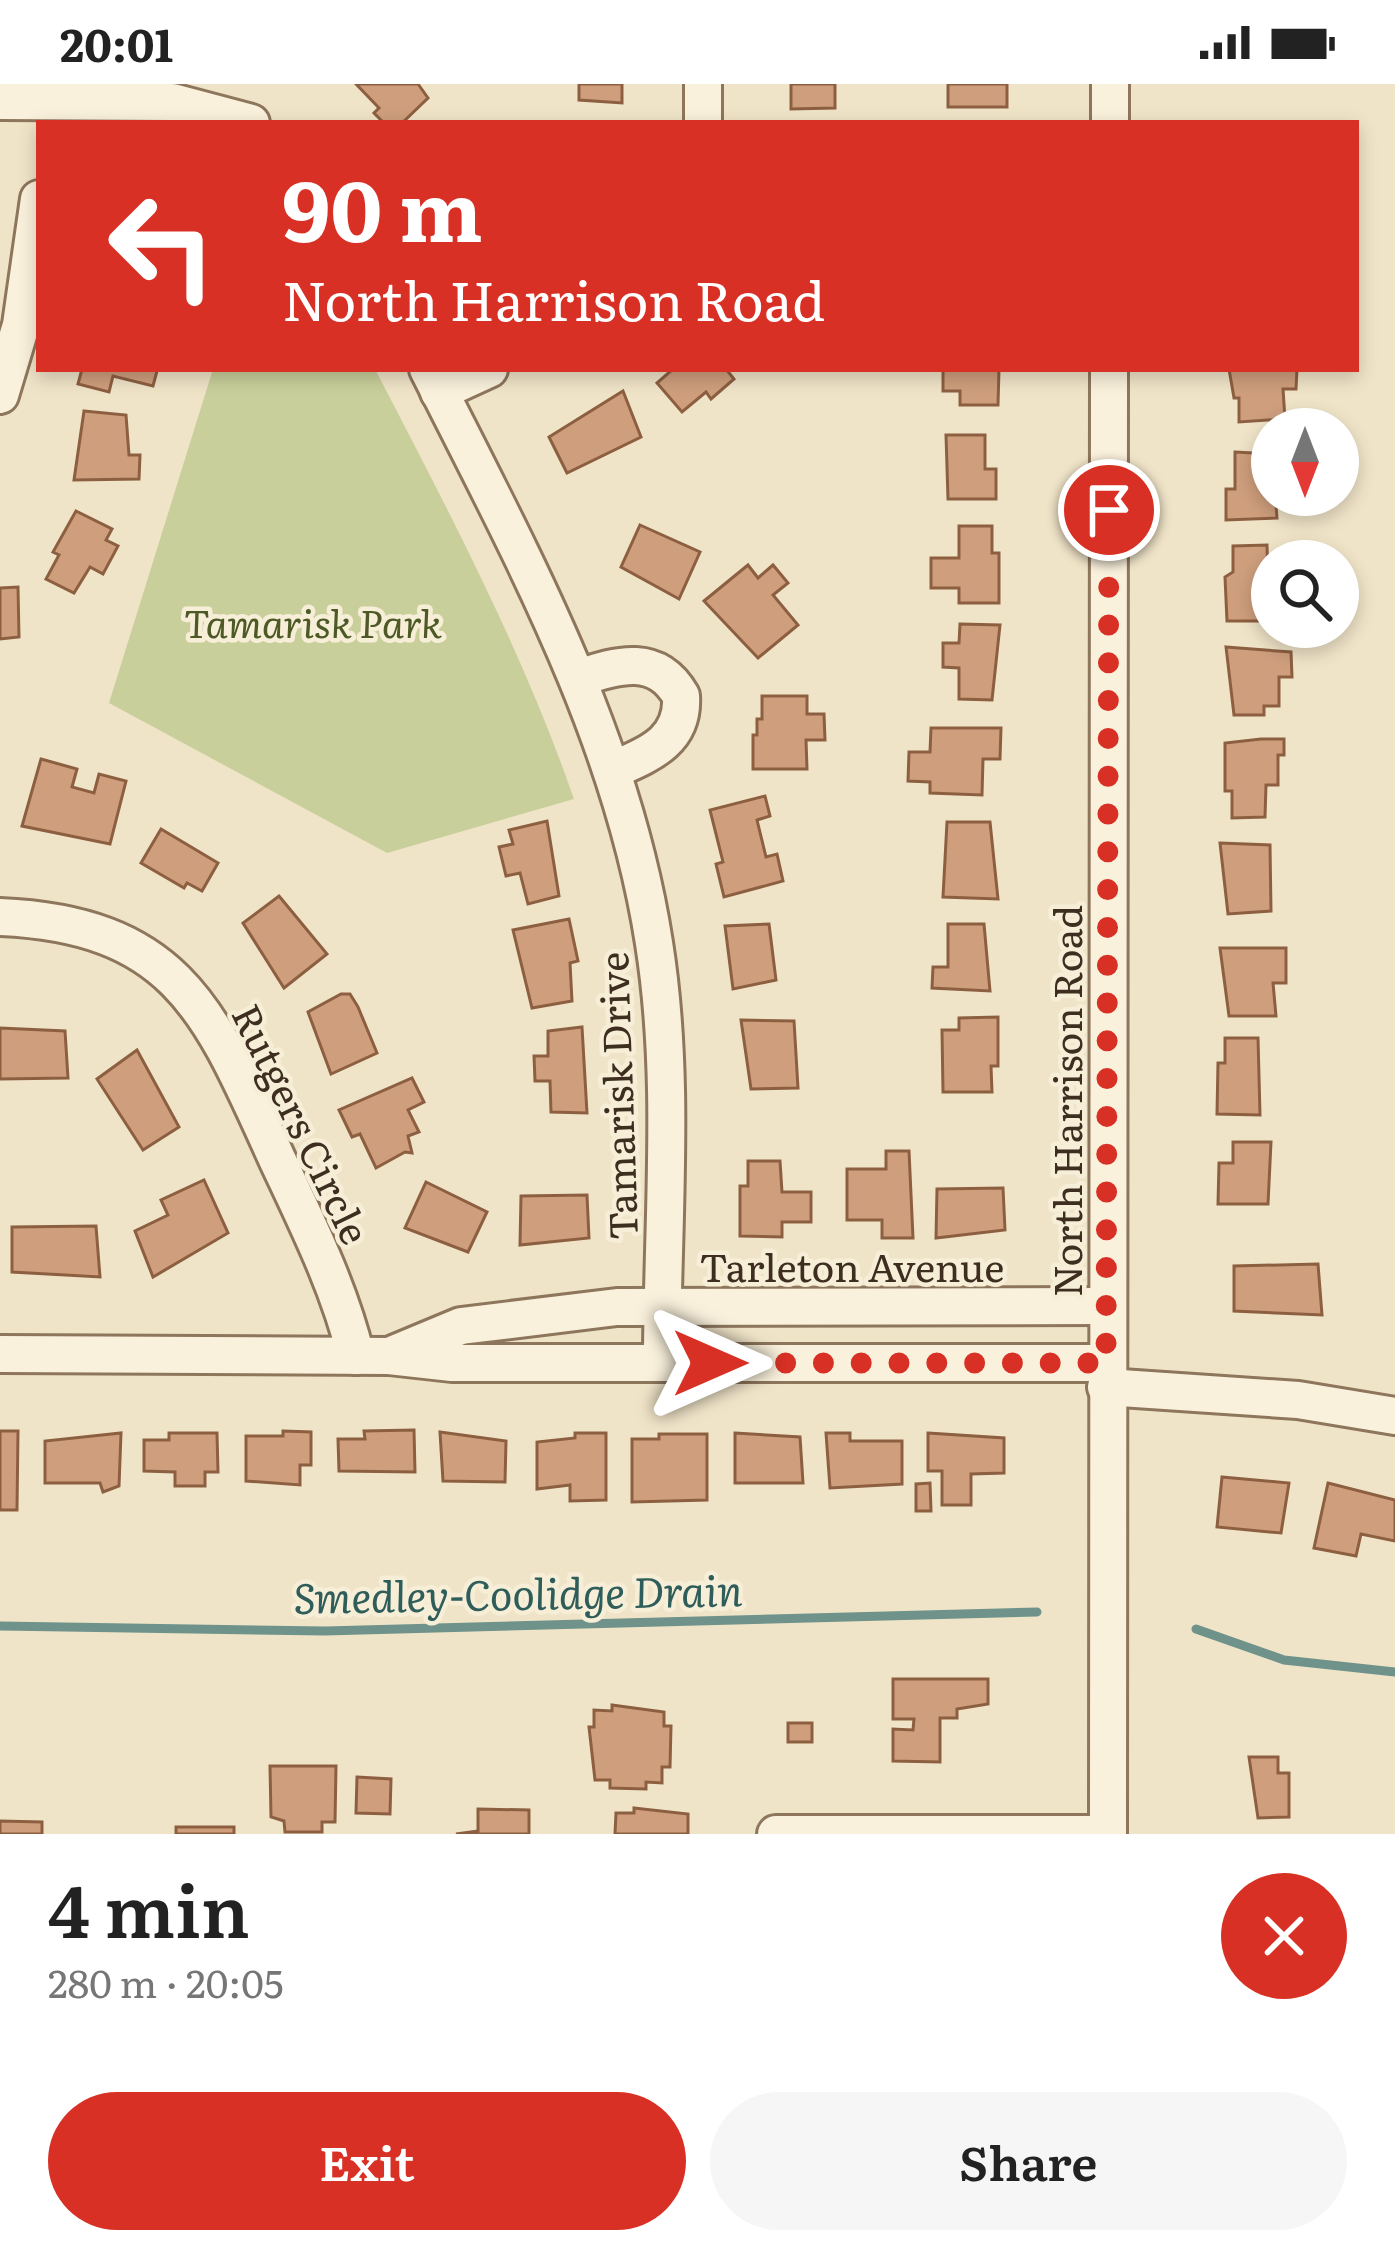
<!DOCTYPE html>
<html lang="en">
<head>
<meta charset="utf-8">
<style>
  :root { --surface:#fff; --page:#f6f6f6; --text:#222; --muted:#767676; --accent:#d93025 }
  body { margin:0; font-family:Literata,serif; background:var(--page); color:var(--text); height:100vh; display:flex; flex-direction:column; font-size:45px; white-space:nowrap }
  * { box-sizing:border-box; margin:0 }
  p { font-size:39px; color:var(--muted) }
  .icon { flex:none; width:66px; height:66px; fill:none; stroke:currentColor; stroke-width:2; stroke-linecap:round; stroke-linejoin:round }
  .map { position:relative; height:1750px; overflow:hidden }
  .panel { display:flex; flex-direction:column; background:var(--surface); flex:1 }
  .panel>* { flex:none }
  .top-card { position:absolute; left:36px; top:36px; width:1323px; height:252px; border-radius:0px; box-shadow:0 6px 18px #0003; background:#d93025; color:#fff; overflow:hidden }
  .needle { width:78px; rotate:180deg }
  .controls { position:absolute; left:1251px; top:324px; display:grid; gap:24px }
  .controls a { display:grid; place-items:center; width:108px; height:108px; border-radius:50%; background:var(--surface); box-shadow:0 6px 18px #0003; font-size:60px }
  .pin { position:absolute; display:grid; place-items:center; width:102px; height:102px; color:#fff; margin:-51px; border:6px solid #fff; border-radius:50%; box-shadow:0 3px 12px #0007 }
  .me { position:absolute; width:132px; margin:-66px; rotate:90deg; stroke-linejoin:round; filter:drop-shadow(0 0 9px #0008) }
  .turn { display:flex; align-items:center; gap:42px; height:252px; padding:0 48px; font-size:54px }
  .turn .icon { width:156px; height:156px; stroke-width:2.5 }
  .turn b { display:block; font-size:84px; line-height:102px }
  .round { display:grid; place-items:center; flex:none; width:126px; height:126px; border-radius:63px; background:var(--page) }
  .headline { display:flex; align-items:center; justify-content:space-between; height:204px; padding:0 48px }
  h1 { font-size:72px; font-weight:600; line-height:90px }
  .primary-button { display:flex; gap:24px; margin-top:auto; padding:24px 48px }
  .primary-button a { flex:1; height:138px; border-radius:72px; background:var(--accent); color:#fff; font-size:48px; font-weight:600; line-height:138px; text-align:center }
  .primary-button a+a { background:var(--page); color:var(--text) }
  .status { display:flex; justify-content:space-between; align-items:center; height:84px; padding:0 60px; background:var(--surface); direction:ltr }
  .status svg { height:33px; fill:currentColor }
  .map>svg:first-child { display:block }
  .green { fill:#c9cf9b }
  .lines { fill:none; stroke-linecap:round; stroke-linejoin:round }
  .stream { stroke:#6f938a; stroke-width:9 }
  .building { fill:#cf9f7d; stroke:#8d5f41; stroke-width:3 }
  .minor-casing { stroke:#8d765c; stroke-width:42 }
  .minor { stroke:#faf1dc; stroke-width:36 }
  .route { stroke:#d93025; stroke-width:21; stroke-dasharray:0 37.8 }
  .labels { text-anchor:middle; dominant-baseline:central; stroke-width:9; stroke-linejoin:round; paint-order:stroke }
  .park-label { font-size:39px; font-style:italic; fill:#4d5a26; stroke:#f7eed8 }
  .street-label { font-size:39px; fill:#3d2e20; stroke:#f7eed8 }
  .water-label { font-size:42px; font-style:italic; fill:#2f5d5a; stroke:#f7eed8 }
</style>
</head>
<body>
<div class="status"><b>20:01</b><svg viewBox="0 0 49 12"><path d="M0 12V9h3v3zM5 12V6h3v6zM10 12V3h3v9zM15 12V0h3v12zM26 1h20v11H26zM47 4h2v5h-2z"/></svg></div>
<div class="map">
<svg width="1395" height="1750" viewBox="0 0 1395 1750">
  <rect width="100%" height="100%" fill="#f0e4c8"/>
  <path class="green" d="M213,285h162c73,141 147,280 199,430l-187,54 -278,-150z"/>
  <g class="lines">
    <g class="stream">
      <polyline points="0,1542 325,1547 1037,1528"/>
      <polyline points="1196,1545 1284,1576 1395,1588"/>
    </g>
  </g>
  <g class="building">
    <polygon points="356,0 418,0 428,14 402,39 384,39 374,29 379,24"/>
    <polygon points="579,0 622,0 622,19 579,16"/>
    <polygon points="791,0 835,0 835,24 791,25"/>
    <rect x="948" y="0" width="59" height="23"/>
    <polygon points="82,285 149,285 157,287 153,302 113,292 109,308 78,300"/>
    <polygon points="673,285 726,285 734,295 711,315 706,308 682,328 657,299"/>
    <polygon points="943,285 999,285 998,321 960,321 960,307 943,307"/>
    <polygon points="1229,285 1297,285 1296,305 1283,305 1285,335 1239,338 1239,314 1234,314"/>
    <polygon points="623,307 641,353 567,389 549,353"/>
    <polygon points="84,327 126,331 129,371 140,371 139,395 74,396"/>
    <polygon points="946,351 985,351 985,385 996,385 996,415 948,415"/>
    <polygon points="1235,368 1272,370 1277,434 1226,436 1226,405 1235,405"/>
    <polygon points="76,427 112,445 106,456 118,462 103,490 90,483 74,509 46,495 59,471 53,468"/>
    <polygon points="640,441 700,468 679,515 621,483"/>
    <polygon points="959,442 992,442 992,469 999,469 999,519 959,519 959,504 931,504 931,474 959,474"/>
    <polygon points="1267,461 1269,537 1227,537 1225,493 1233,488 1233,462"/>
    <polygon points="748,481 758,494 773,481 788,499 773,511 798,541 758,574 704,517"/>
    <polygon points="18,503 19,553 0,555 0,504"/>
    <polygon points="960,540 1000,541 992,616 959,615 959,584 943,583 943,559 959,559"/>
    <polygon points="1226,563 1291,568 1292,593 1279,593 1279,622 1264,622 1264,631 1234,631"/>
    <polygon points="762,612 807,612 807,630 824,630 825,656 806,656 807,685 753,685 753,651 757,651 757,635 762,635"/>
    <polygon points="931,644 1001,644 1000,675 983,675 982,711 930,709 930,698 908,697 909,668 930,668"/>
    <polygon points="1261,655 1284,655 1284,671 1278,671 1278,701 1266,701 1265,733 1232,734 1232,707 1225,707 1225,659"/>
    <polygon points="41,675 77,685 72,703 94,709 99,690 126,697 110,760 22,742"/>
    <polygon points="765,712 770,732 757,736 766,773 777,770 783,797 724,813 716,780 723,778 710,726"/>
    <polygon points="547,737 559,812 528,820 520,789 506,792 499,763 513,760 509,746"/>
    <polygon points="947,738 990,738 998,815 943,813"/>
    <polygon points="161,745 218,779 202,807 187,799 184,804 141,779"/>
    <polygon points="1220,759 1270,761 1271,827 1228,830"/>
    <polygon points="279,812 327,870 284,904 243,839"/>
    <polygon points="569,835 578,877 570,879 572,917 532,924 513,846"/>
    <polygon points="769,840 776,896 733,905 725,842"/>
    <polygon points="948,840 984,840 990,907 932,904 933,883 948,883"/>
    <polygon points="1220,864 1286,864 1286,899 1273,899 1276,932 1229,932"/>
    <polygon points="341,910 350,910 358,923 377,969 331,990 308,928"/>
    <polygon points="998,933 998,982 991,982 992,1008 943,1008 942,946 959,946 959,934"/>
    <polygon points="741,936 794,937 798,1004 751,1005"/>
    <polygon points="582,943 587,1029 551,1028 550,997 535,997 534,972 548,972 548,947"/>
    <polygon points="0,944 65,947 68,994 0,995"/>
    <polygon points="1225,954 1258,954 1260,1031 1217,1030 1218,979 1225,979"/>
    <polygon points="137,966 179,1043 143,1066 97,995"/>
    <polygon points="412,994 424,1018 408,1026 419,1048 408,1052 412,1069 405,1068 376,1084 360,1050 352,1053 339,1026"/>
    <polygon points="1233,1058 1271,1058 1268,1120 1218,1120 1219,1079 1233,1079"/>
    <polygon points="886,1067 909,1067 913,1154 882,1154 882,1136 847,1136 847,1085 886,1085"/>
    <polygon points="748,1077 780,1077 782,1108 811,1108 811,1138 782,1138 782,1153 740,1152 740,1102 748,1102"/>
    <polygon points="204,1096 228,1149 153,1193 135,1147 168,1131 161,1116"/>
    <polygon points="426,1098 487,1128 468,1168 405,1144"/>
    <polygon points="1003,1104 1005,1146 936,1154 937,1105"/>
    <polygon points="587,1111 589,1154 520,1161 521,1112"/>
    <polygon points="96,1142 100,1193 12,1188 12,1143"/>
    <polygon points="1318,1180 1322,1231 1234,1227 1234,1182"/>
    <polygon points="414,1346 415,1388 339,1387 338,1355 365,1355 364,1347"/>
    <polygon points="0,1347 18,1347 17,1426 0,1426"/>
    <polygon points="283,1347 311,1348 311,1381 300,1381 300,1401 246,1397 246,1352 283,1352"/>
    <polygon points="440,1348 506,1357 505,1398 443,1397"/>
    <polygon points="121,1349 119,1402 103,1408 100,1399 45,1399 45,1357"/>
    <polygon points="169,1349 217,1349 218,1388 205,1388 205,1402 175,1402 175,1388 144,1387 144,1356 169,1356"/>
    <polygon points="575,1349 606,1349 606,1416 570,1417 570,1401 537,1405 537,1358 575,1354"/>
    <polygon points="735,1349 800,1353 803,1399 735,1399"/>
    <polygon points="826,1349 850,1349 850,1357 902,1357 902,1400 830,1404"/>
    <polygon points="928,1349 1004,1354 1004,1389 971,1390 971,1421 942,1421 942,1387 928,1387"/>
    <polygon points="659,1350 707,1350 707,1416 632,1418 632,1355 659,1355"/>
    <polygon points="1222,1393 1289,1399 1281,1449 1217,1443"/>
    <polygon points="930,1399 931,1427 916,1427 916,1400"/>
    <polygon points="1328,1399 1395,1416 1395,1457 1361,1450 1356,1472 1314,1464"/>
    <polygon points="893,1595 988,1595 988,1620 957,1625 957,1634 940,1634 940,1678 893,1677 893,1645 913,1646 914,1635 893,1635"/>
    <polygon points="612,1621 664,1628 664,1642 671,1642 670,1683 662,1683 662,1699 646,1698 646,1705 610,1704 610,1696 595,1696 589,1643 594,1643 594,1626 612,1627"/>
    <rect x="788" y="1639" width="24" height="19"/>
    <polygon points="1249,1673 1278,1673 1278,1689 1289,1689 1289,1733 1258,1734"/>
    <polygon points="270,1682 336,1682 335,1738 322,1738 322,1748 285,1748 284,1737 271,1733"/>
    <polygon points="357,1693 391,1695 390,1730 356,1729"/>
    <polygon points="634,1724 688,1730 688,1750 615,1750 616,1729 634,1729"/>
    <polygon points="478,1725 529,1726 529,1750 456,1750 478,1747"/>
    <polygon points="0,1737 42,1738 42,1750 0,1750"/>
    <rect x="176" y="1743" width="58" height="7"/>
  </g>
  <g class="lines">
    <defs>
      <g id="minor">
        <polyline points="0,17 172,18 251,39"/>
        <polyline points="703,39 703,0"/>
        <polyline points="1110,39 1110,0"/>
        <path d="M428,285c93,185 194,367 226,574 22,138 8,281 8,420"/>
        <polyline points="439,308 489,285"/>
        <polyline points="0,311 21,241 39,115"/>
        <path d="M579,594c40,-14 78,-24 102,18 3,45 -32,58 -68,74"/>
        <path d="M0,833c180,8 211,97 278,244 30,64 61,126 78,195"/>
        <polyline points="0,1270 389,1272 452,1279 1106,1279"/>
        <polyline points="389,1272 461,1242 617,1223 1107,1222"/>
        <polyline points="1106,1303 1298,1316 1395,1332"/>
        <polyline points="776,1750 1096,1750"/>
        <polyline points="1108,1750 1109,285"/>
      </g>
    </defs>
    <use href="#minor" class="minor-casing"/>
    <use href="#minor" class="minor"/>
  </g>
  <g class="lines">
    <polyline class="route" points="710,1279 1106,1279 1109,426"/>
  </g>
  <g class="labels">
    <g class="park-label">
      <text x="313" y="537">Tamarisk Park</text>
    </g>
    <g class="street-label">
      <text transform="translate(616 1012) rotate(-92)">Tamarisk Drive</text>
      <text transform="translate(1065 1017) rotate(-90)">North Harrison Road</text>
      <text transform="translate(303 1039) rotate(64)">Rutgers Circle</text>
      <text x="852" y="1181">Tarleton Avenue</text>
    </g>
    <g class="water-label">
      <text transform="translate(518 1508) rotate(-1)">Smedley-Coolidge Drain</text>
    </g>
  </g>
</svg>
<div class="controls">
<a><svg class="needle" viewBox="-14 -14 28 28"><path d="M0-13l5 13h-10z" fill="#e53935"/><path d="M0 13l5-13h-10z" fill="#767676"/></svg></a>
<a><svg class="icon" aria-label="search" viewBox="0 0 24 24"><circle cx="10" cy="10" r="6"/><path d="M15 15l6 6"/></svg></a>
</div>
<div class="pin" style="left:1109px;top:426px;background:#d93025"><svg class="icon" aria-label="arrive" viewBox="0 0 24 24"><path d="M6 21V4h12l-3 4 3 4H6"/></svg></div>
<svg class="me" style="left:710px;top:1279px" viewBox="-20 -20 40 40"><path d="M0-17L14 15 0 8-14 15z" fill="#d93025" stroke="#fff" stroke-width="4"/></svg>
<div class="top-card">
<div class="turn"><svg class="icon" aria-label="left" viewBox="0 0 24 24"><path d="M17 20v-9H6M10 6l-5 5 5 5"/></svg><div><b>90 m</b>North Harrison Road</div></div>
</div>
</div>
<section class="panel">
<div class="headline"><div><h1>4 min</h1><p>280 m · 20:05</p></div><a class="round" style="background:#d93025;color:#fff"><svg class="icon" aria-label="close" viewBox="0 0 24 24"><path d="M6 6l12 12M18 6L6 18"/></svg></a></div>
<div class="primary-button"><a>Exit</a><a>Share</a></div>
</section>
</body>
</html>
